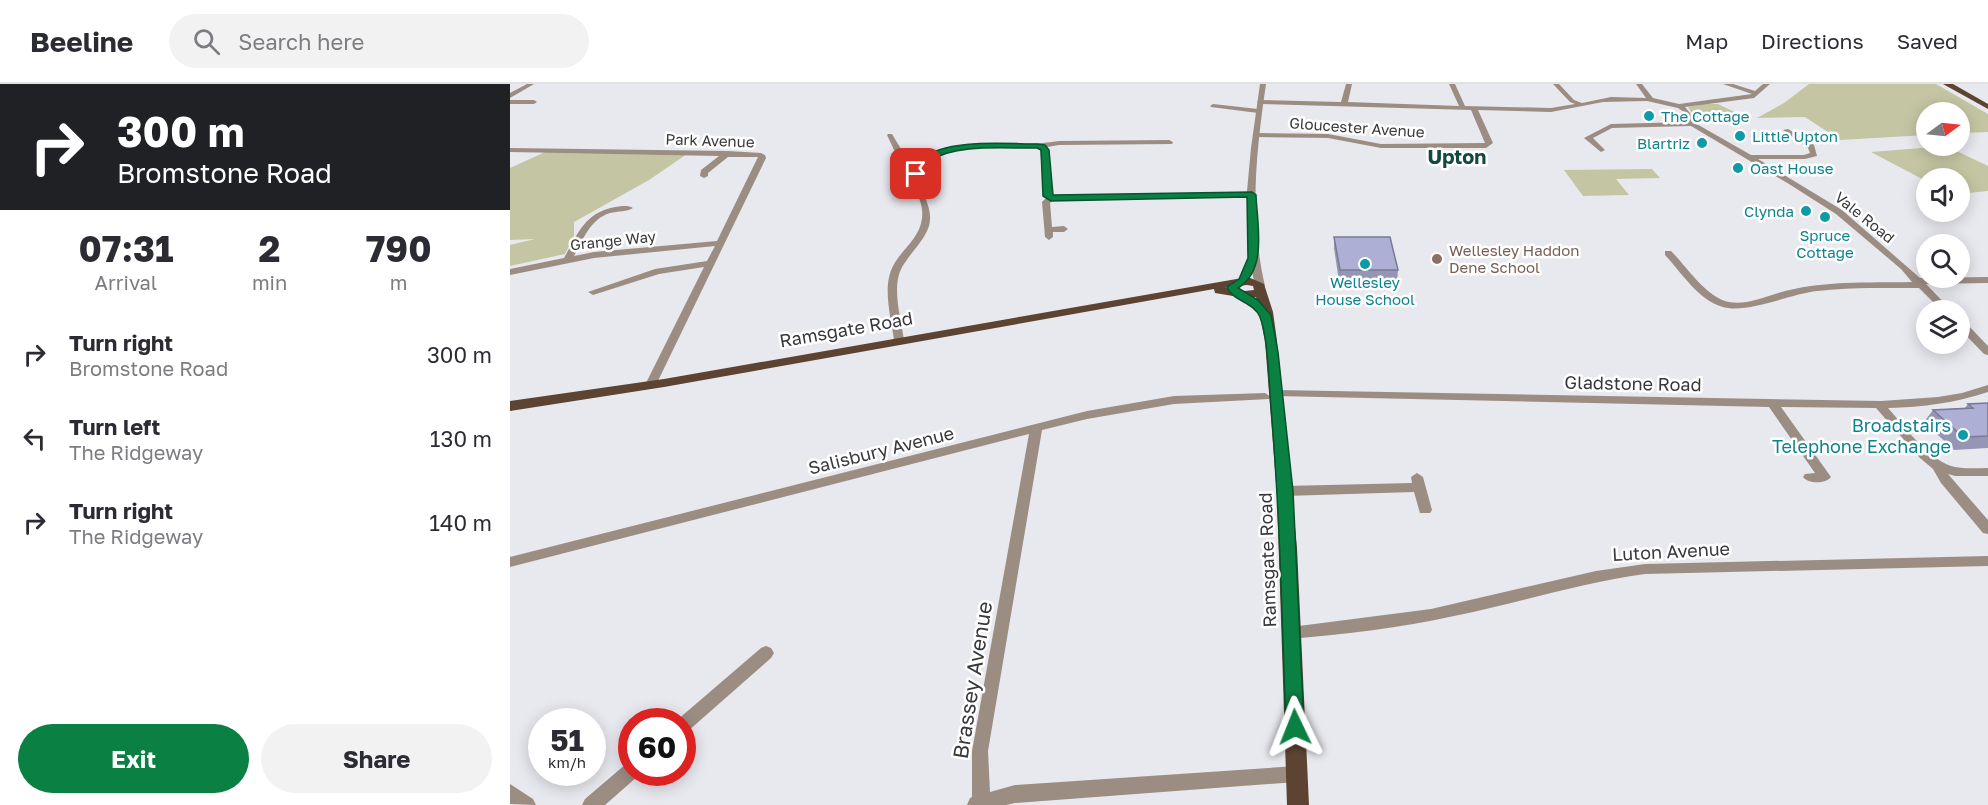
<!DOCTYPE html>
<html lang="en">
<head>
<meta charset="utf-8">
<style>
  :root { --surface:#fff; --page:#f2f2f3; --text:#2b2b33; --muted:#7c7c81; --line:#e1e1e2; --accent:#0b8043 }
  body { margin:0; font-family:"Golos Text",sans-serif; background:var(--page); color:var(--text); height:100vh; display:flex; flex-direction:column; font-size:22px; white-space:nowrap }
  * { box-sizing:border-box; margin:0 }
  p { font-size:20px; color:var(--muted) }
  .icon { flex:none; width:33px; height:33px; fill:none; stroke:currentColor; stroke-width:2; stroke-linecap:round; stroke-linejoin:round }
  .map { position:relative; flex:1; overflow:hidden }
  .side { display:flex; flex-direction:column; background:var(--surface); width:510px }
  .side>* { flex:none }
  .banner { background:#202124; color:#fff; overflow:hidden }
  .needle { width:39px; rotate:75deg }
  .controls { position:absolute; left:1406px; top:18px; display:grid; gap:12px }
  .controls a { display:grid; place-items:center; width:54px; height:54px; border-radius:50%; background:var(--surface); box-shadow:0 3px 15px #0003; font-size:30px }
  .speed { position:absolute; left:18px; top:624px; display:flex; gap:12px; font-size:30px; font-weight:700; text-align:center }
  .speed>* { display:grid; place-content:center; width:78px; height:78px; border-radius:50%; background:var(--surface); box-shadow:0 3px 15px #0003; line-height:1 }
  .speed small { font-size:15px; font-weight:400 }
  .speed .limit { border:9px solid #d22; background:#fff; color:#111 }
  .pin { position:absolute; display:grid; place-items:center; width:51px; height:51px; color:#fff; margin:-26px; border-radius:12px; box-shadow:0 3px 9px #0006 }
  .me { position:absolute; width:66px; margin:-33px; rotate:358deg; stroke-linejoin:round; filter:drop-shadow(0 0 4px #0008) }
  .turn { display:flex; align-items:center; gap:21px; height:126px; padding:0 18px; font-size:27px }
  .turn .icon { width:78px; height:78px; stroke-width:2.5 }
  .turn b { display:block; font-size:42px; line-height:51px }
  .eta { display:flex; justify-content:space-evenly; align-items:center; height:102px; text-align:center }
  .eta b { font-size:36px; font-weight:700; line-height:42px }
  .primary-button { display:flex; gap:12px; margin-top:auto; padding:12px 18px }
  .primary-button a { flex:1; height:69px; border-radius:36px; background:var(--accent); color:#fff; font-size:24px; font-weight:700; line-height:69px; text-align:center }
  .primary-button a+a { background:var(--page); color:var(--text) }
  ul { padding:0; list-style:none }
  li { display:flex; align-items:center; gap:18px; height:84px; padding:0 18px }
  li div { flex:1 }
  li b { display:block; font-size:22px }
  li em { font-style:normal }
  header { display:flex; align-items:center; gap:36px; box-sizing:border-box; height:84px; padding:0 30px; background:var(--surface); border-bottom:2px solid var(--line) }
  header strong { font-size:28px }
  nav { display:flex; gap:33px; margin-inline-start:auto; font-size:21px }
  .search { width:420px; height:54px; background:var(--page); display:flex; align-items:center; gap:15px; box-sizing:border-box; padding:0 21px; border-radius:33px; color:var(--muted); font-size:22px }
  main { display:flex; flex:1; min-height:0 }
  .map>svg:first-child { display:block }
  .green { fill:#c4c6a3 }
  .lines { fill:none; stroke-linecap:round; stroke-linejoin:round }
  .minor { fill:#9c8d83; fill-rule:evenodd }
  .tertiary { fill:#9c8d83; fill-rule:evenodd }
  .primary { fill:#5c4332; fill-rule:evenodd }
  .wall { fill:#9596b6 }
  .building { fill:#adafd4; stroke:#797a94; stroke-width:1.5 }
  .route { fill:#0b8043; stroke:#07532c; stroke-width:1.5 }
  .culture-dot { fill:#0f9aa8; stroke:#fff; stroke-width:2 }
  .education-dot { fill:#8d6e63; stroke:#fff; stroke-width:2 }
  .labels { text-anchor:middle; dominant-baseline:central; stroke-width:5; stroke-linejoin:round; paint-order:stroke }
  .far-culture-label { font-size:15px; fill:#0d838f; stroke:#fff; text-anchor:start }
  .far-street-label { font-size:15px; fill:#38383b; stroke:#fff }
  .far-education-label { font-size:15px; fill:#785e54; stroke:#fff; text-anchor:start }
  .street-label { font-size:18px; fill:#38383b; stroke:#fff }
  .culture-label { font-size:18px; fill:#0d838f; stroke:#fff; text-anchor:end }
  .far-district-label { font-size:20px; font-weight:bold; fill:#11493e; stroke:#fff }
  .near-street-label { font-size:21px; fill:#38383b; stroke:#fff }
</style>
</head>
<body>
<header>
<strong>Beeline</strong>
<div class="search"><svg class="icon" aria-label="search" viewBox="0 0 24 24"><circle cx="10" cy="10" r="6"/><path d="M15 15l6 6"/></svg>Search here</div>
<nav><a>Map</a><a>Directions</a><a>Saved</a></nav>
</header>
<main>
<section class="side">
<div class="banner">
<div class="turn"><svg class="icon" aria-label="right" viewBox="0 0 24 24"><path d="M7 20v-9h11M14 6l5 5-5 5"/></svg><div><b>300 m</b>Bromstone Road</div></div>
</div>
<div class="eta">
<div><b>07:31</b><p>Arrival</p></div>
<div><b>2</b><p>min</p></div>
<div><b>790</b><p>m</p></div>
</div>
<ul>
<li><svg class="icon" aria-label="right" viewBox="0 0 24 24"><path d="M7 20v-9h11M14 6l5 5-5 5"/></svg><div><b>Turn right</b><p>Bromstone Road</p></div><em>300 m</em></li>
<li><svg class="icon" aria-label="left" viewBox="0 0 24 24"><path d="M17 20v-9H6M10 6l-5 5 5 5"/></svg><div><b>Turn left</b><p>The Ridgeway</p></div><em>130 m</em></li>
<li><svg class="icon" aria-label="right" viewBox="0 0 24 24"><path d="M7 20v-9h11M14 6l5 5-5 5"/></svg><div><b>Turn right</b><p>The Ridgeway</p></div><em>140 m</em></li>
</ul>
<div class="primary-button"><a>Exit</a><a>Share</a></div>
</section>
<div class="map">
<svg width="1478" height="721" viewBox="0 0 1478 721">
  <rect width="100%" height="100%" fill="#e8e8ef"/>
  <g class="green">
    <polygon points="1299,0 1426,0 1478,30 1478,48 1449,49 1449,28 1416,28 1416,51 1330,56 1295,33 1247,34 1274,19"/>
    <polygon points="1193,20 1208,20 1237,34 1187,38 1178,23"/>
    <polygon points="1436,62 1478,82 1478,107 1449,110 1449,94 1416,94 1416,97 1361,68"/>
    <polygon points="35,68 177,70 139,96 64,138 64,152 55,170 0,182 0,161 25,155 0,156 0,84"/>
    <polygon points="1142,85 1150,94 1106,95 1119,111 1073,112 1054,86"/>
  </g>
  <g class="lines">
    <g class="minor">
      <polygon points="17,0 24,0 0,14 0,9"/>
      <path d="M836,0h6l-4,18 111,4 -10,-22h6l10,22 86,2 24,-4 -5,-2 -17,-18h6l15,16 8,3 29,-6 35,1 -10,-14h6l11,14 26,6 73,-10 -29,-10h10l22,7 8,-7h7l-16,14 -69,9 5,6 5,10 56,32h53l6,-2 -2,-5 -25,-18 5,-1 26,16 3,11 -12,3h-47l84,51 78,68 68,-1v6l-62,1 25,26h-10l-22,-22c-34,0 -68,-1 -102,3 -27,3 -70,23 -94,16 -25,-7 -41,-34 -58,-52v-4h6c16,16 32,42 54,50 16,5 34,-2 50,-7 44,-14 91,-11 137,-12l-11,-13 -65,-55 -47,-30 -98,-58 -79,2 -19,10 12,12 -4,2 -17,-14 27,-14 77,-2 -4,-10 -6,-4 -31,-7 -44,1 -52,10 -73,-2 15,33 -7,5h-105l-53,-10 -71,-1 -3,-2 3,-2 71,1 53,10 104,-1 -14,-33 -211,-6 -3,-2 3,-2 81,2z"/>
      <polygon points="0,16 24,16 27,18 24,20 0,20"/>
      <polygon points="703,20 748,25 751,27 748,29 701,23 700,22"/>
      <path d="M378,50h4l9,15 24,9c41,-24 90,-9 134,-17l110,-1 4,2 -1,2 -113,1 -12,2 5,48 200,-2 4,2 -4,2 -199,3 -3,3 2,24 12,-1 4,3 -4,3h-11v5l-4,3 -4,-3 -3,-35 4,-4 -2,-2 -4,-48c-22,-1 -121,-6 -120,29 1,18 14,31 9,49 -5,15 -17,25 -25,38 -14,20 -3,54 0,76l-5,3 -5,-3c-3,-23 -12,-53 -1,-74 9,-17 27,-28 29,-48 3,-25 -19,-30 -2,-57l-25,-9 -8,-17z"/>
      <path d="M0,64l218,3 33,2 4,2 1,3 -111,229 -4,1 -6,-3 59,-118 -45,7 -66,21 -5,-3 67,-23 52,-8 8,-15 -121,12 -84,17v-6l54,-11c14,-24 20,-45 51,-51 7,-1 13,-2 18,1 -6,4 -15,3 -23,5 -20,6 -27,27 -36,43l20,-4 123,-11 41,-84h-30l-20,16v3l-4,2 -4,-2 1,-6 18,-14 -209,-4z"/>
      <polygon points="1449,235 1453,236 1478,262 1478,271 1474,270 1449,244"/>
      <path d="M1478,301v7c-33,11 -65,15 -100,16 17,19 42,54 67,59 10,2 22,1 33,1v8h-33l-7,-2 40,46v14l-5,-1 -42,-50 -8,-14 -13,-11 -44,-50 -95,-1 50,70c-5,7 -23,7 -28,0l2,-3 10,-1 -46,-66 -493,-11 -6,-3 6,-3 605,11 57,-4 24,-4z"/>
      <polygon points="755,309 761,313 759,315 664,320 577,335 532,346 478,667 480,708 505,701 787,682 793,684 796,690 793,696 787,698 505,719 496,721 457,721 460,714 462,713 462,667 519,350 0,483 0,473 577,327 664,312"/>
      <polygon points="907,389 913,393 922,426 920,429 910,429 904,408 775,412 770,410 769,407 770,404 775,402 902,399 901,393"/>
      <path d="M1478,472v10l-343,8c-65,9 -127,29 -191,42 -54,12 -109,18 -163,23l-5,-2 -3,-4 3,-4 5,-2 140,-18 165,-38 49,-7z"/>
      <polygon points="256,562 261,564 264,569 261,574 178,647 172,649 172,638 166,637 251,564"/>
      <polygon points="122,678 122,688 130,688 128,692 95,721 72,721 75,715 116,680"/>
      <polygon points="0,700 23,715 26,721 0,720"/>
    </g>
    <path class="tertiary" d="M750,0h6c-10,69 -17,133 -1,202l-5,3 -5,-3 -3,-14 -6,11h-6l-2,-2 11,-23 -2,-67 4,-43z"/>
    <g class="primary">
      <polygon points="1433,0 1443,0 1478,20 1478,25"/>
      <path d="M738,193l16,7 9,28 4,29 20,207 12,257h-22l-10,-309 -12,-155 -9,-44 -11,1 -30,-5 -1,-4 -550,98 -154,24v-10l154,-22zM737,201l6,1 1,4 -9,1 -20,-4z"/>
    </g>
  </g>
  <g class="wall">
    <polygon points="824,153 888,186 887,198 829,198 824,164"/>
    <polygon points="1478,319 1478,364 1444,366 1414,338 1423,326 1455,324 1458,320"/>
  </g>
  <g class="building">
    <polygon points="824,153 880,153 888,186 830,186"/>
    <polygon points="1478,319 1478,352 1453,353 1423,326 1463,324 1458,320"/>
  </g>
  <path class="route" d="M527,60l8,1 4,5 4,45 199,-3 4,3c1,29 12,75 -18,93l20,12 13,15 7,37 15,139 11,236 -2,6 -7,3 -7,-3 -2,-6c-4,-107 -6,-213 -15,-320 -2,-23 -3,-70 -11,-90 -6,-15 -28,-16 -33,-30l12,-8 9,-21 -1,-61 -196,4 -8,-5 -2,-46 -4,-2c-30,1 -81,-5 -107,13 -4,4 -8,10 -11,15l-7,-2c3,-5 6,-11 10,-15 24,-21 85,-15 115,-15z"/>
  <g class="culture-dot">
    <circle cx="1139" cy="32" r="6"/>
    <circle cx="1230" cy="52" r="6"/>
    <circle cx="1192" cy="59" r="6"/>
    <circle cx="1228" cy="84" r="6"/>
    <circle cx="1296" cy="127" r="6"/>
    <circle cx="1315" cy="133" r="6"/>
    <circle cx="855" cy="180" r="6"/>
    <circle cx="1453" cy="351" r="6"/>
  </g>
  <circle class="education-dot" cx="927" cy="175" r="6"/>
  <g class="labels">
    <g class="far-culture-label">
      <text x="1151" y="32">The Cottage</text>
      <text x="1242" y="52">Little Upton</text>
      <text x="1180" y="59" text-anchor="end">Blartriz</text>
      <text x="1240" y="84">Oast House</text>
      <text x="1284" y="127" text-anchor="end">Clynda</text>
      <text x="1315" y="151" text-anchor="middle">Spruce<tspan x="1315" dy="17">Cottage</tspan></text>
      <text x="855" y="198" text-anchor="middle">Wellesley<tspan x="855" dy="17">House School</tspan></text>
    </g>
    <g class="far-street-label">
      <text transform="translate(847 43) rotate(4)">Gloucester Avenue</text>
      <text transform="translate(200 56) rotate(2)">Park Avenue</text>
      <text transform="translate(1355 133) rotate(39)">Vale Road</text>
      <text transform="translate(103 156) rotate(-6)">Grange Way</text>
    </g>
    <g class="far-education-label">
      <text x="939" y="166">Wellesley Haddon<tspan x="939" dy="17">Dene School</tspan></text>
    </g>
    <g class="street-label">
      <text transform="translate(336 245) rotate(-10)">Ramsgate Road</text>
      <text transform="translate(1123 299) rotate(1)">Gladstone Road</text>
      <text transform="translate(371 366) rotate(-14)">Salisbury Avenue</text>
      <text transform="translate(1161 467) rotate(-3)">Luton Avenue</text>
      <text transform="translate(757 476) rotate(-92)">Ramsgate Road</text>
    </g>
    <g class="culture-label">
      <text x="1441" y="341">Broadstairs<tspan x="1441" dy="21">Telephone Exchange</tspan></text>
    </g>
    <g class="far-district-label">
      <text x="947" y="72">Upton</text>
    </g>
    <g class="near-street-label">
      <text transform="translate(462 596) rotate(-81)">Brassey Avenue</text>
    </g>
  </g>
</svg>
<div class="controls">
<a><svg class="needle" viewBox="-14 -14 28 28"><path d="M0-13l5 13h-10z" fill="#e53935"/><path d="M0 13l5-13h-10z" fill="#7c7c81"/></svg></a>
<a><svg class="icon" aria-label="sound" viewBox="0 0 24 24"><path d="M4 9h4l5-4v14l-5-4H4zM17 9q2 3 0 6"/></svg></a>
<a><svg class="icon" aria-label="search" viewBox="0 0 24 24"><circle cx="10" cy="10" r="6"/><path d="M15 15l6 6"/></svg></a>
<a><svg class="icon" aria-label="layers" viewBox="0 0 24 24"><path d="M12 4l9 5-9 5-9-5zM3 14l9 5 9-5"/></svg></a>
</div>
<div class="speed"><div>51<small>km/h</small></div><div class="limit">60</div></div>
<div class="pin" style="left:406px;top:90px;background:#d93025"><svg class="icon" aria-label="arrive" viewBox="0 0 24 24"><path d="M6 21V4h12l-3 4 3 4H6"/></svg></div>
<svg class="me" style="left:785px;top:643px" viewBox="-20 -20 40 40"><path d="M0-17L14 15 0 8-14 15z" fill="#0b8043" stroke="#fff" stroke-width="4"/></svg>
</div>
</main>
</body>
</html>
